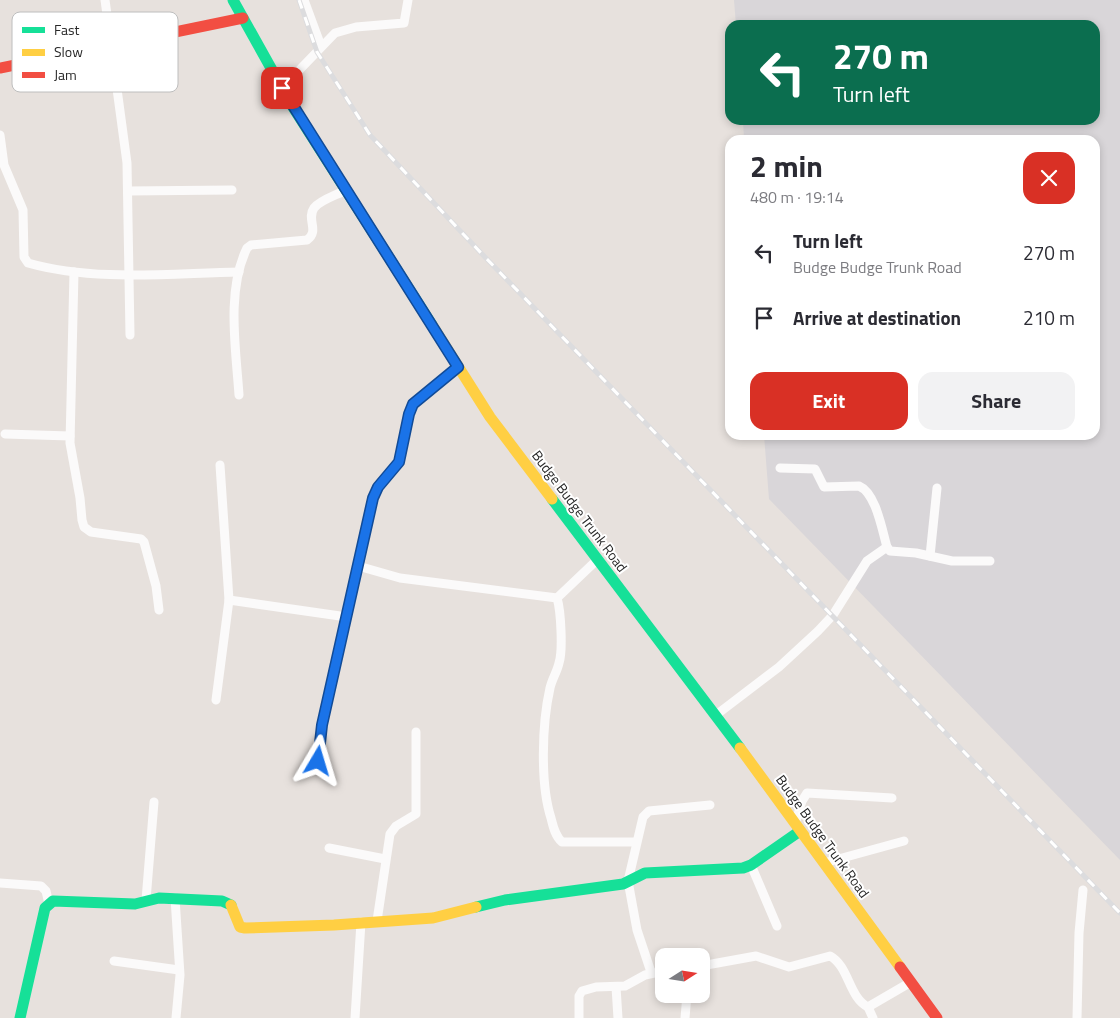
<!DOCTYPE html>
<html lang="en">
<head>
<meta charset="utf-8">
<style>
  :root { --surface:#fff; --page:#f2f2f3; --text:#2b2b33; --muted:#7c7c81; --accent:#d93025 }
  body { margin:0; font-family:"Titillium Web",sans-serif; background:var(--page); color:var(--text); height:100vh; display:flex; flex-direction:column; font-size:19px; white-space:nowrap }
  * { box-sizing:border-box; margin:0 }
  p { font-size:16px; color:var(--muted) }
  .icon { flex:none; width:28px; height:28px; fill:none; stroke:currentColor; stroke-width:2; stroke-linecap:round; stroke-linejoin:round }
  .map { position:relative; flex:1; overflow:hidden }
  .sheet { position:absolute; left:725px; top:135px; width:375px; height:305px; display:flex; flex-direction:column; background:var(--surface); border-radius:15px; box-shadow:0 2px 8px #0003 }
  .sheet>* { flex:none }
  .hud { position:absolute; left:725px; top:20px; width:375px; height:105px; border-radius:15px; box-shadow:0 2px 8px #0003; background:#0b6e4f; color:#fff; overflow:hidden }
  .needle { width:32px; rotate:78deg }
  .buttons { position:absolute; left:655px; top:948px; display:grid; gap:10px }
  .buttons a { display:grid; place-items:center; width:55px; height:55px; border-radius:10px; background:var(--surface); box-shadow:0 2px 8px #0003; font-size:25px }
  .pin { position:absolute; display:grid; place-items:center; width:42px; height:42px; color:#fff; margin:-21px; border-radius:10px; box-shadow:0 2px 8px #0006 }
  .me { position:absolute; width:55px; margin:-28px; rotate:7deg; stroke-linejoin:round; filter:drop-shadow(0 0 4px #0008) }
  .turn { display:flex; align-items:center; gap:18px; height:105px; padding:0 25px; font-size:22px }
  .turn .icon { width:65px; height:65px; stroke-width:2.5 }
  .turn b { display:block; font-size:35px; line-height:42px }
  .round { display:grid; place-items:center; flex:none; width:52px; height:52px; border-radius:15px; background:var(--page) }
  .head { display:flex; align-items:center; justify-content:space-between; height:85px; padding:0 25px }
  h1 { font-size:30px; font-weight:700; line-height:38px }
  .cta { display:flex; gap:10px; margin-top:auto; padding:10px 25px }
  .cta a { flex:1; height:58px; border-radius:15px; background:var(--accent); color:#fff; font-size:20px; font-weight:700; line-height:58px; text-align:center }
  .cta a+a { background:var(--page); color:var(--text) }
  ul { padding:0; list-style:none }
  li { display:flex; align-items:center; gap:15px; height:65px; padding:0 25px }
  li div { flex:1 }
  li b { display:block; font-size:19px }
  li em { font-style:normal }
  .map>svg:first-child { display:block }
  .industrial { fill:#d9d6d9 }
  .lines { fill:none; stroke-linecap:round; stroke-linejoin:round }
  .street { stroke:#fbfafa; stroke-width:9 }
  .fast { stroke:#16e098; stroke-width:11 }
  .slow { stroke:#ffcf43; stroke-width:11 }
  .jam { stroke:#f24e42; stroke-width:11 }
  .rail-casing { stroke:#dcdcde; stroke-width:5 }
  .rail { stroke:#fff; stroke-width:3; stroke-dasharray:9; stroke-linecap:butt }
  .route-casing { stroke:#114b97; stroke-width:12 }
  .route { stroke:#1a73e8; stroke-width:9 }
  .labels { text-anchor:middle; dominant-baseline:central; stroke-width:4; stroke-linejoin:round; paint-order:stroke }
  .street-label { font-size:14px; fill:#282828; stroke:#fff }
  .key { fill:#fff; stroke:#bebebe; stroke-width:1 }
  .key-label { font-size:14px; fill:#282828 }
</style>
</head>
<body>
<div class="map">
<svg width="1120" height="1018" viewBox="0 0 1120 1018">
  <rect width="100%" height="100%" fill="#e7e1dd"/>
  <polygon class="industrial" points="734,0 1120,0 1120,860 769,499 764,435 1095,435 1095,140 744,140 743,120 1095,120 1095,25 736,25"/>
  <g class="lines">
    <g class="street">
      <polyline points="105,0 127,163 130,335"/>
      <polyline points="304,0 321,46"/>
      <polyline points="282,88 335,33 356,27 404,23 408,0"/>
      <path d="M0,135l4,30 19,45 1,47 4,6c67,19 143,10 211,9"/>
      <polyline points="128,191 232,190"/>
      <polyline points="74,272 70,443 80,498 82,520 84,527 91,532 141,539 144,542 156,586 159,610"/>
      <path d="M239,395c-3,-46 -13,-104 8,-147l4,-3 56,-5c13,-9 -1,-21 7,-32 6,-8 23,-13 32,-18"/>
      <polyline points="5,434 70,436"/>
      <path d="M780,468l35,1 9,18 35,-1c17,7 23,44 28,61l3,4 26,2 36,8h38"/>
      <polyline points="930,556 937,488"/>
      <path d="M358,566l42,12 157,20c4,13 6,53 2,65 -2,9 -7,16 -9,25 -8,35 -10,96 1,130 2,8 4,18 11,24h74"/>
      <polyline points="557,598 598,559"/>
      <polyline points="229,600 347,617"/>
      <polyline points="216,700 229,600 220,465"/>
      <polyline points="716,715 779,667 818,631 833,615 867,561 887,547"/>
      <polyline points="318,761 322,725 373,498 378,487 399,462 409,414 413,404 459,367"/>
      <polyline points="795,824 802,801 807,793 892,798"/>
      <polyline points="329,848 385,859"/>
      <polyline points="824,863 904,841"/>
      <polyline points="751,865 777,926"/>
      <polyline points="0,883 41,886 46,891 49,904"/>
      <polyline points="175,898 180,975 176,1018"/>
      <polyline points="146,900 154,802"/>
      <polyline points="377,921 390,834 396,826 416,814 416,732"/>
      <polyline points="114,961 179,970"/>
      <path d="M701,966l55,-10 33,11 41,-11c19,10 19,42 38,51l43,-25"/>
      <polyline points="651,972 637,930 628,881 643,817 649,811 710,805"/>
      <polyline points="616,987 618,1018"/>
      <polyline points="868,1007 873,1018"/>
      <polyline points="355,1018 361,922"/>
      <polyline points="579,1018 579,996 582,991 596,987 625,986 645,975 664,971"/>
      <polyline points="685,1018 687,994"/>
      <polyline points="1077,1018 1079,933 1083,890"/>
    </g>
    <g class="fast">
      <polyline points="233,0 291,104 432,325"/>
      <polyline points="552,499 740,748"/>
      <polyline points="476,907 505,900 623,884 645,873 743,868 751,865 800,831"/>
      <polyline points="20,1018 45,908 53,901 135,904 159,898 222,901 231,905"/>
    </g>
    <g class="slow">
      <polyline points="432,325 490,417 552,499"/>
      <polyline points="740,748 900,967"/>
      <polyline points="231,905 240,927 245,928 334,925 433,918 476,907"/>
    </g>
    <g class="jam">
      <polyline points="0,68 243,18"/>
      <polyline points="900,967 937,1018"/>
    </g>
    <defs>
      <polyline id="rail" points="299,0 317,52 370,135 482,254 1120,913"/>
    </defs>
    <use href="#rail" class="rail-casing"/>
    <use href="#rail" class="rail"/>
  </g>
  <g class="lines">
    <defs>
      <polyline id="route" points="282,88 458,367 413,404 409,414 399,462 378,487 373,498 322,725 318,761"/>
    </defs>
    <use href="#route" class="route-casing"/>
    <use href="#route" class="route"/>
  </g>
  <g class="labels">
    <g class="street-label">
      <text transform="translate(580 511) rotate(53)">Budge Budge Trunk Road</text>
      <text transform="translate(823 836) rotate(54)">Budge Budge Trunk Road</text>
    </g>
  </g>
  <rect x="12" y="12" width="166" height="80" rx="8" class="key"/>
  <rect x="22" y="27" width="23" height="6" fill="#16e098"/>
  <rect x="22" y="49" width="23" height="7" fill="#ffcf43"/>
  <rect x="22" y="72" width="23" height="6" fill="#f24e42"/>
  <g class="key-label">
    <text x="54" y="35">Fast</text>
    <text x="54" y="57">Slow</text>
    <text x="54" y="80">Jam</text>
  </g>
</svg>
<div class="buttons">
<a><svg class="needle" viewBox="-14 -14 28 28"><path d="M0-13l5 13h-10z" fill="#e53935"/><path d="M0 13l5-13h-10z" fill="#7c7c81"/></svg></a>
</div>
<div class="pin" style="left:282px;top:88px;background:#d93025"><svg class="icon" aria-label="arrive" viewBox="0 0 24 24"><path d="M6 21V4h12l-3 4 3 4H6"/></svg></div>
<svg class="me" style="left:318px;top:761px" viewBox="-20 -20 40 40"><path d="M0-17L14 15 0 8-14 15z" fill="#1a73e8" stroke="#fff" stroke-width="4"/></svg>
<div class="hud">
<div class="turn"><svg class="icon" aria-label="left" viewBox="0 0 24 24"><path d="M17 20v-9H6M10 6l-5 5 5 5"/></svg><div><b>270 m</b>Turn left</div></div>
</div>
<section class="sheet">
<div class="head"><div><h1>2 min</h1><p>480 m · 19:14</p></div><a class="round" style="background:#d93025;color:#fff"><svg class="icon" aria-label="close" viewBox="0 0 24 24"><path d="M6 6l12 12M18 6L6 18"/></svg></a></div>
<ul>
<li><svg class="icon" aria-label="left" viewBox="0 0 24 24"><path d="M17 20v-9H6M10 6l-5 5 5 5"/></svg><div><b>Turn left</b><p>Budge Budge Trunk Road</p></div><em>270 m</em></li>
<li><svg class="icon" aria-label="arrive" viewBox="0 0 24 24"><path d="M6 21V4h12l-3 4 3 4H6"/></svg><div><b>Arrive at destination</b></div><em>210 m</em></li>
</ul>
<div class="cta"><a>Exit</a><a>Share</a></div>
</section>
</div>
</body>
</html>
